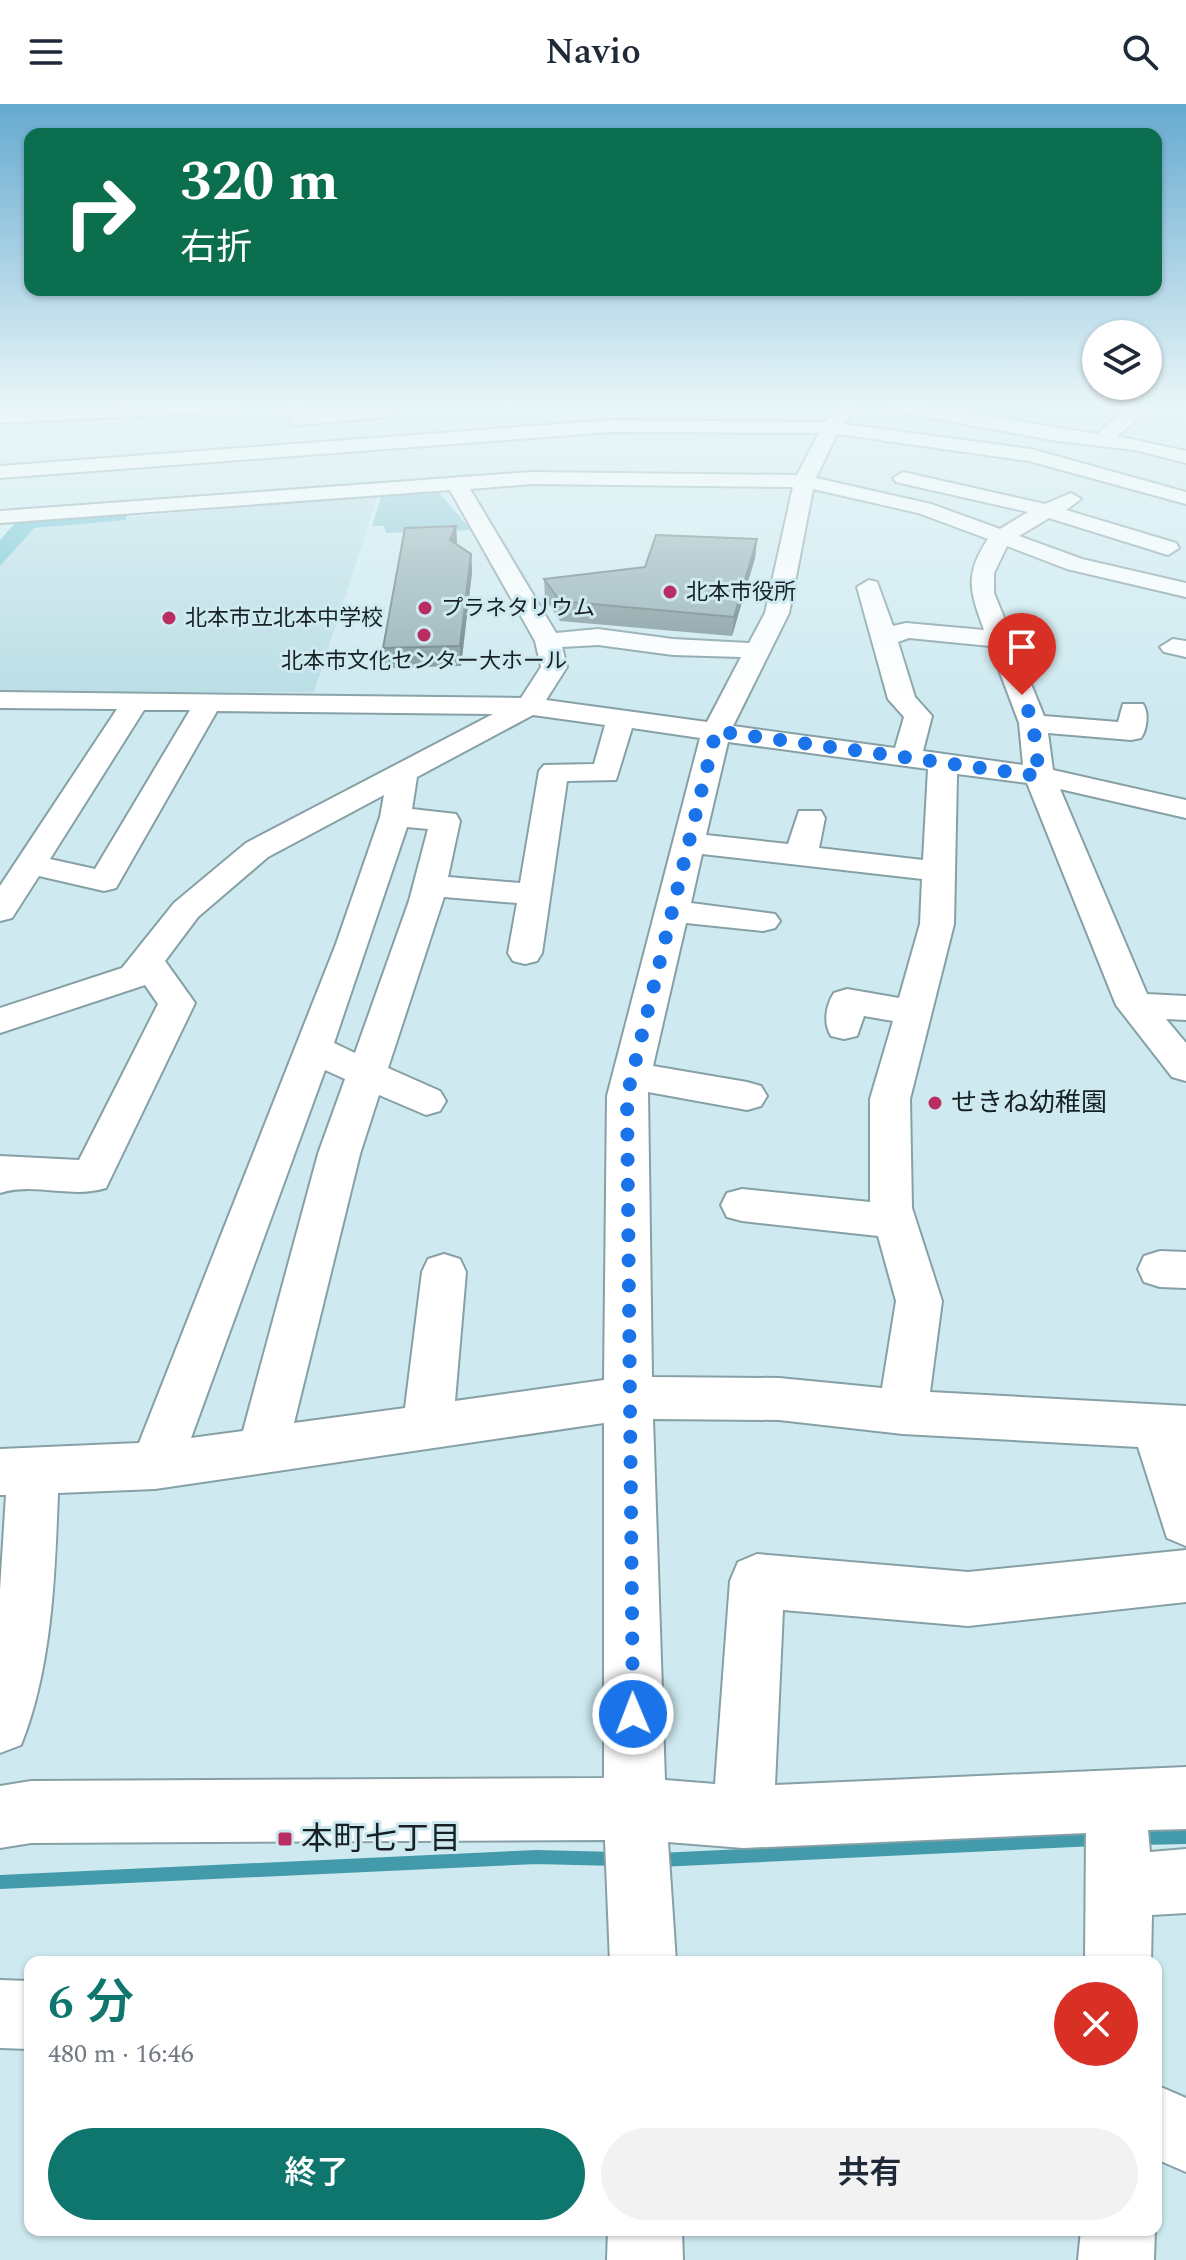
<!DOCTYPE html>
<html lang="ja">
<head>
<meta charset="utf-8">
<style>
  :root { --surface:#fff; --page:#f2f2f3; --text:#1f2937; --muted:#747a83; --accent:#0f766e }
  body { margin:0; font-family:Spectral,"Noto Sans JP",serif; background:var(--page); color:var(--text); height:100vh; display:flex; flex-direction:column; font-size:30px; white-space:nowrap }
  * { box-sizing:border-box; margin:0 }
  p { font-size:26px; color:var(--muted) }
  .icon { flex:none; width:44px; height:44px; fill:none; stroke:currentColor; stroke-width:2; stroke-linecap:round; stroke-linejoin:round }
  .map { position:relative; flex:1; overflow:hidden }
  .drawer { position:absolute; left:24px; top:1852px; width:1138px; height:280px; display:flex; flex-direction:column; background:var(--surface); border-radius:16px; box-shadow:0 2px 6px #0004 }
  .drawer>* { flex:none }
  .top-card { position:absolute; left:24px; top:24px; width:1138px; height:168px; border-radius:16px; box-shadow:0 2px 6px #0004; background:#0b6e4f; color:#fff; overflow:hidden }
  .controls { position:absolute; left:1082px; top:216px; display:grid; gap:16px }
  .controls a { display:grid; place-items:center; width:80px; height:80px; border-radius:50%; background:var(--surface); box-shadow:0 2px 6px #0004; font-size:40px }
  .pin { position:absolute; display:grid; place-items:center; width:68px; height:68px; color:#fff; margin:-82px -34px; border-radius:50% 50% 50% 0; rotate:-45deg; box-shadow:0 0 8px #0007 }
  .pin .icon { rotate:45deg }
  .me { position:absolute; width:88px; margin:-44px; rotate:359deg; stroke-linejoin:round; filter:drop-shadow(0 0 6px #0008) }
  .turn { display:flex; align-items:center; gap:28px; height:168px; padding:0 24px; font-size:36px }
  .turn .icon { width:104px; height:104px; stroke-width:2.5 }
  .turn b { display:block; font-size:56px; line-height:68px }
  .round { display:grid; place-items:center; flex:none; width:84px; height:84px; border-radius:42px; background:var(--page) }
  .summary { display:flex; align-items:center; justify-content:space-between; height:136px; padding:0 24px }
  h1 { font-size:48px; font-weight:600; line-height:60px; color:var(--accent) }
  .primary-button { display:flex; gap:16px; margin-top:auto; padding:16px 24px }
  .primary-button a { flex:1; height:92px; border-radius:48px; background:var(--accent); color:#fff; font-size:32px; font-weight:600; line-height:92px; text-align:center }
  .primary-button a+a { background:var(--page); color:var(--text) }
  header { display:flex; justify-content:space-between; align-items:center; height:104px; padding:0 24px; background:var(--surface); font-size:36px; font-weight:600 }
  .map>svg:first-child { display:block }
  .built { fill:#b9dde5 }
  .green { fill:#8ac7d4 }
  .forest { fill:#6ac0d2 }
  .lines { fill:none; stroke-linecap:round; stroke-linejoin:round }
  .stream { stroke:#439aab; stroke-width:14 }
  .minor-casing { stroke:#86a0a6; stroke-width:4 }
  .minor { fill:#fff; fill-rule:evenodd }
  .wall { fill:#7e959a }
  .shaded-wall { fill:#66797d }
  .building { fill:#92adb3; stroke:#66797d; stroke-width:2 }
  .route { stroke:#1a73e8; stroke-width:14; stroke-dasharray:0 25.2 }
  .poi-dot { fill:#ba2d62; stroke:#ceeaf0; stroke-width:3 }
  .labels { text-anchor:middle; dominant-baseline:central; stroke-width:6; stroke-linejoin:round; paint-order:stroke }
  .far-poi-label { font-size:22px; fill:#172124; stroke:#ceeaf0; text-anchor:start }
  .poi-label { font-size:26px; fill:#172124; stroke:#ceeaf0; text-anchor:start }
  .near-poi-label { font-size:32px; fill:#172124; stroke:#ceeaf0; text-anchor:start }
</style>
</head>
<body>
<header><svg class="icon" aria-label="menu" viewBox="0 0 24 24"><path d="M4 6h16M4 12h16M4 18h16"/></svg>Navio<svg class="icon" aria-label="search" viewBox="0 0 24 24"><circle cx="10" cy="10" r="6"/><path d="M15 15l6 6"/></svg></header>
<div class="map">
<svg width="1186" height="2156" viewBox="0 0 1186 2156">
  <rect width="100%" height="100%" fill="#ceeaf0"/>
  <polygon class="built" points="378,391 314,588 0,589 0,439 17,423"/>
  <polygon class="green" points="438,387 471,426 386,429 384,422 372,422 381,392"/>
  <g class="forest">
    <polygon points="901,302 1045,302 1019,323 898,304"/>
    <polygon points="127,409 126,416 34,424 0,462 0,436 15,419"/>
  </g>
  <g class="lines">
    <g class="stream">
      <polyline points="1138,1734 1186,1733"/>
      <polyline points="659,1756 1095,1735"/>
      <polyline points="0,1778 537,1753 616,1755"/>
    </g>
    <defs>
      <g id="minor">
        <polygon points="123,302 246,302 237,307 0,319 0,307"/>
        <polygon points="285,302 303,302 306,309 385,303 394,308 385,313 299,321 292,319"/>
        <path d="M840,302h19l-15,18 187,25 155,43v12l-157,-43 -192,-27 -21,44 115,26 69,25 28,-17 -132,-30 -3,-4 10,-6 142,32 26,-11 10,6 -15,11 110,33 3,5 -11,7 -119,-37 -30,18 63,23 104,24v14l-119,-28 -60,-23 -13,27v20l50,123 74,6 5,-18h20c6,9 4,25 -2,34l-10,2 -83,-7 5,37 133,30v18l-126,-29 87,205 39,2v24l-20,-1 20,24v38l-14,-4 -56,-72 -89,-222 -70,-9 -3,150 -44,175 2,109 30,93 -12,91 256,14v140l-19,-8 -29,-91 -235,-13 -124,-14 -126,-1 12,361 50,4 15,-203 8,-19 19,-8 211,18 218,-22v52l-218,24 -185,-16 -8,175 411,-18v62l-38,1 2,22 36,-3v64l-34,2 -1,47h-66l1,-129 -343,15 -75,-6 8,120h-66l-5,-122 -574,3 -31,5v-62l31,-5 573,-3v-355l-449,66 -97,4c-3,82 -6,175 -37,252l-21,8v-163l6,-95h-6v-46l139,-6 197,-499 44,-127 4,-22 -116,62 -70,60 -33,44 30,42 -89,185c-35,11 -72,-6 -106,5v-37l79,4 79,-156 -13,-19 -145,48v-25l122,-40 52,-65 72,-60 247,-129 -276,-3 -101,177 -12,3 -65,-15 -27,42 -12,3v-35l117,-177 -117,-1v-16l521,6 20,-31 -6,-26 -85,-151 -450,33v-12l532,-39 265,3 22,-42 -207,-1 -612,46v-12l612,-46 214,2zM532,380l261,3 -28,126 -16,30 -76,-4 -75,-10 -42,4 -86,-144zM813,385l105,24 70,26c-24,36 -18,52 -4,91l-78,-7 -13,3 -16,-44 -8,-2 -12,7 31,112 16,18 -9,31 -162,-22 56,-113zM909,534l81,8 29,77 4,42 -100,-14 9,-35 -17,-19 -17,-55zM598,541l75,10 68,2 -34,65 -161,-22 21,-33 -5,-20zM144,606h46l-95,159 -45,-10zM533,611l72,10 -11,39 -50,1 -5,6 -19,112 -72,-6 12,-56 -4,-7 -44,-5 5,-32zM632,624l68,10 -93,358 -3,284 -149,21 11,-129 -6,-13 -16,-5 -16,5 -6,13 -17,136 -111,15 66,-269 19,-59 47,20 14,-4 6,-10 -6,-10 -52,-23 56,-171 73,6 -9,50 5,8 12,3 12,-3 5,-8 25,-172 49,-1zM728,638l200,27 -5,91 -104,-12 6,-30 -4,-7h-22l-11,33 -82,-9zM407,723l21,2 -19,72 -54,152 -21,-10zM702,750l220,25 -2,45 -21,74 -52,-9 -13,4c-8,12 -11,30 -3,43l13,3 13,-3 7,-20 29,5 -23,78v103l-128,-13 -15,4 -6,12 6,12 15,4 136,15 18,65 -14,87 -103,-10 -127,-1 -4,-285 99,18 14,-4 6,-10 -6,-10 -14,-4 -94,-16 33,-143 77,8 12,-3 5,-7 -5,-7 -84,-11zM325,966l20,9 -27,75 -75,277 -52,7z"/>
        <polygon points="885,302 924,302 1097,330 1128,302 1146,302 1138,315 1117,332 1186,347 1186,359 1135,346 1057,337 894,307"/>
        <polygon points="1173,535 1186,537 1186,553 1164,548 1160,543"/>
        <polygon points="1160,1147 1186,1148 1186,1184 1160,1183 1144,1178 1138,1165 1144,1152"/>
        <polygon points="0,1876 30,1877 30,1945 0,1944"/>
        <polygon points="1156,1981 1186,1994 1186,2068 1156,2055"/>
        <polygon points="608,2126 682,2126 683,2156 607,2156"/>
        <polygon points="1081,2126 1155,2126 1154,2156 1078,2156"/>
      </g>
    </defs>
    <use href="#minor" class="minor-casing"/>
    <use href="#minor" class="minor"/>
  </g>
  <g class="wall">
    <polygon points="456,422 457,441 471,450 472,468 461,562 386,564 383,544"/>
    <polygon points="757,435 755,454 732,532 560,517 545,494 544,475 645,463"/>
  </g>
  <g class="shaded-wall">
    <polygon points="456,422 457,440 451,454 450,436"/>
    <polygon points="757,435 755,454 732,532 734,513"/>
    <polygon points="471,450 472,468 461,562 460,542"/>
  </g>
  <g class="building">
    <polygon points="456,422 450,436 471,450 460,542 383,544 405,424"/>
    <polygon points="656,431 757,435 734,513 560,497 544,475 645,463"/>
  </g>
  <linearGradient id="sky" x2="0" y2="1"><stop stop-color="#66aad0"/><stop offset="0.5" stop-color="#e9f6f8"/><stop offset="1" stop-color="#e9f6f8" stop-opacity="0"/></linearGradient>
  <rect width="1186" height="604" fill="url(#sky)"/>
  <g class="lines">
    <polyline class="route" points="633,1610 627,992 716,627 1039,672 1033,619 1022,591"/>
  </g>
  <g class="poi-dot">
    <circle cx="670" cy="488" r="8"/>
    <circle cx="425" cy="504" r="8"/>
    <circle cx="169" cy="514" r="8"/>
    <circle cx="424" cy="531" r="8"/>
    <circle cx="935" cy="999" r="8"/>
    <rect x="277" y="1727" width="16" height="16" rx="4"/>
  </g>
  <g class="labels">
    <g class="far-poi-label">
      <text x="686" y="488">北本市役所</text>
      <text x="441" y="504">プラネタリウム</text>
      <text x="185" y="514">北本市立北本中学校</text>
      <text x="424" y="557" text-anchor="middle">北本市文化センター大ホール</text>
    </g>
    <g class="poi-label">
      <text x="951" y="999">せきね幼稚園</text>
    </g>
    <g class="near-poi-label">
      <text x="301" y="1735">本町七丁目</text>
    </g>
  </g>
</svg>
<div class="controls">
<a><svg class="icon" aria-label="layers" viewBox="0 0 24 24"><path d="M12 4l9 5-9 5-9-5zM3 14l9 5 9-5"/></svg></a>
</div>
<div class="pin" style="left:1022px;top:591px;background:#d93025"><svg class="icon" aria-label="arrive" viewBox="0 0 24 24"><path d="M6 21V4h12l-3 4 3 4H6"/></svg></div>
<svg class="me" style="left:633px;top:1610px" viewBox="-20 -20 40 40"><circle r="17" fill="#1a73e8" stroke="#fff" stroke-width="3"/><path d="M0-11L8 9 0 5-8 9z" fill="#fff"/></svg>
<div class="top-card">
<div class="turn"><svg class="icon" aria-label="right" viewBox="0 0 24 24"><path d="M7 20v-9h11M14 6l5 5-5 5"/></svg><div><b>320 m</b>右折</div></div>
</div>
<section class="drawer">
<div class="summary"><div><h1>6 分</h1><p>480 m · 16:46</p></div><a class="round" style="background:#d93025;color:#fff"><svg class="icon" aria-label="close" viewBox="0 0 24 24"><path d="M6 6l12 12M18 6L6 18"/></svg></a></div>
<div class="primary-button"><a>終了</a><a>共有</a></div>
</section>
</div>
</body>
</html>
